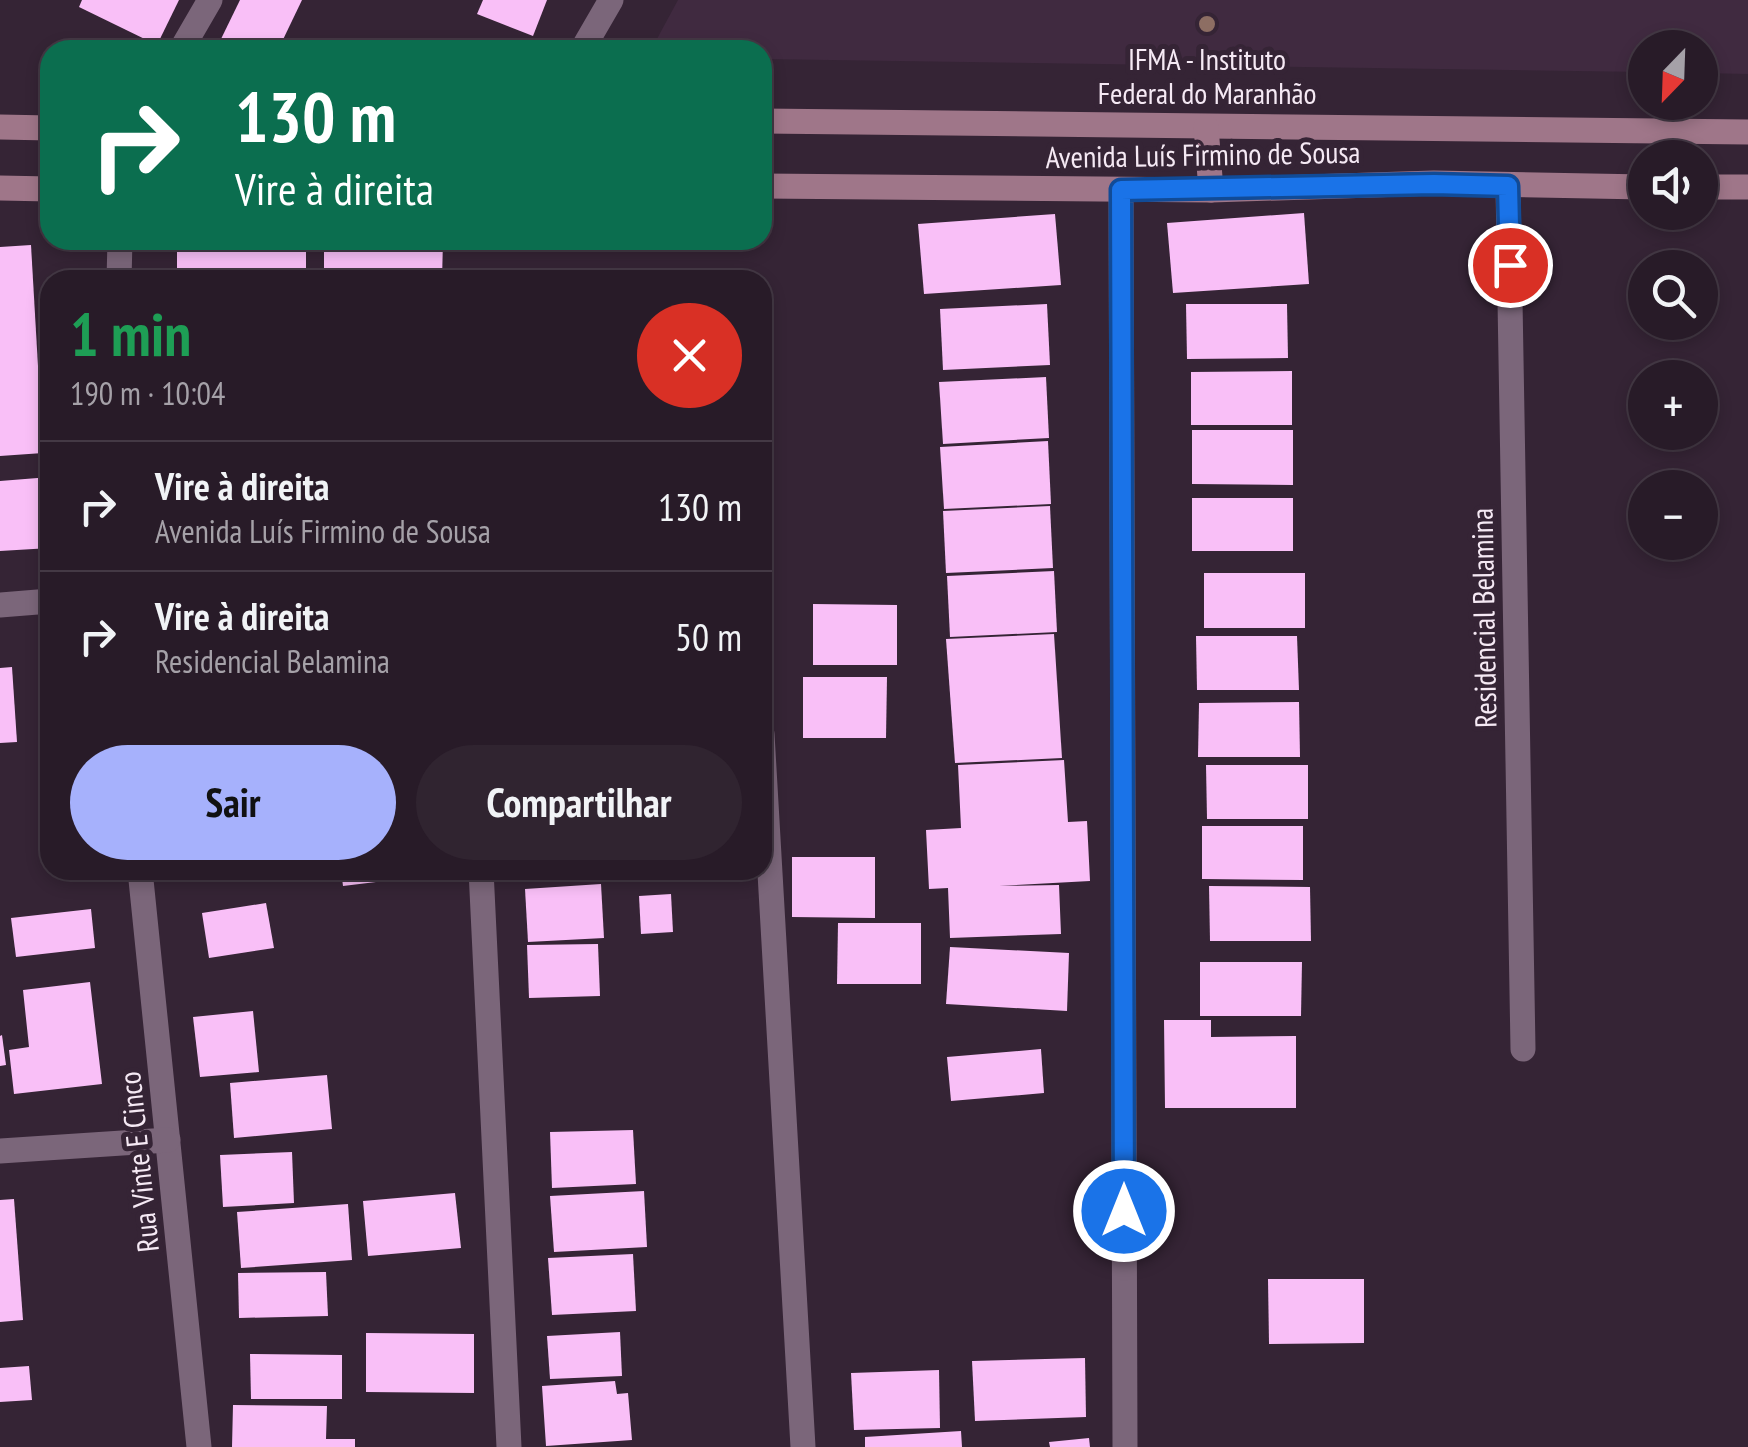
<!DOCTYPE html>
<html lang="pt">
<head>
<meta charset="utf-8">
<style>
  :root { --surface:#281b28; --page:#302430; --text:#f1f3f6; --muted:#a5a1a8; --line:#443945; --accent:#a6b1fc }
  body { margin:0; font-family:"PT Sans Narrow",sans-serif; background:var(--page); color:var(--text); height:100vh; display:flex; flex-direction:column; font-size:38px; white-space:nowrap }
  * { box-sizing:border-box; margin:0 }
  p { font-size:32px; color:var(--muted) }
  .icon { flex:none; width:55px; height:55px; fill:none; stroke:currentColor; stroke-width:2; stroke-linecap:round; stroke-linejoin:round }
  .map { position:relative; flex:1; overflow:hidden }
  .drawer { position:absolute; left:40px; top:270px; width:732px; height:610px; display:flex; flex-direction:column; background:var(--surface); border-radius:30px; box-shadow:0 5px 15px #0003,0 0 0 2px var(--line) }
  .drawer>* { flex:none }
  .hud { position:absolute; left:40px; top:40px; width:732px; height:210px; border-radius:30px; box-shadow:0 5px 15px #0003,0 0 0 2px var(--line); background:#0b6e4f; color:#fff; overflow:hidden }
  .needle { width:65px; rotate:203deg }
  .buttons { position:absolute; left:1628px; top:30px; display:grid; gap:20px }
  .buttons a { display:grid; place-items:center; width:90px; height:90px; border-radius:50%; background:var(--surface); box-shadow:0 5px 15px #0003,0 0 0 2px var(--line); font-size:50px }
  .pin { position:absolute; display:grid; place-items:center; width:85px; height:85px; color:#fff; margin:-42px; border:5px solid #fff; border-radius:50%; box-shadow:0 2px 10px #0007 }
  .me { position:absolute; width:110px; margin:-55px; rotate:0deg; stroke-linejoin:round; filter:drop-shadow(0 0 8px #0008) }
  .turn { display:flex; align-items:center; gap:35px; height:210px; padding:0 30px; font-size:45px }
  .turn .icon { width:130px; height:130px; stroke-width:2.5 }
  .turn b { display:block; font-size:70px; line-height:85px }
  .round { display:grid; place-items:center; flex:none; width:105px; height:105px; border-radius:52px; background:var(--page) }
  .headline { display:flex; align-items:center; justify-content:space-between; height:170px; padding:0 30px }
  h1 { font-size:60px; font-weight:700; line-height:75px; color:#1e9e55 }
  .cta { display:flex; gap:20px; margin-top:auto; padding:20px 30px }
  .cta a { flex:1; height:115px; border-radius:60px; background:var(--accent); color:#111; font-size:40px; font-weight:700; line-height:115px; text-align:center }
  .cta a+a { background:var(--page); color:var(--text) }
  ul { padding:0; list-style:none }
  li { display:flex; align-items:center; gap:30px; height:130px; padding:0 30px; border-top:2px solid var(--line) }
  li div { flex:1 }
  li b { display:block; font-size:38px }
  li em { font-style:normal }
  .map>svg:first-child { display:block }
  .built { fill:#402a40 }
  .building { fill:#f9bff7 }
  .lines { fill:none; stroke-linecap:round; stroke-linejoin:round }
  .street { stroke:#7b667a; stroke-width:25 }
  .secondary { stroke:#9f7689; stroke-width:25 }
  .route-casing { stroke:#114b97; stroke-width:25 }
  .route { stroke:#1a73e8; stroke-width:18 }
  .education-dot { fill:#8d6e63; stroke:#352435; stroke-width:4 }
  .labels { text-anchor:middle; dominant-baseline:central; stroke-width:10; stroke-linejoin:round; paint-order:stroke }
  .poi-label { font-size:30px; fill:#f5e9f4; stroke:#352435 }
  .street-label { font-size:30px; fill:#f5e9f4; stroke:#352435 }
</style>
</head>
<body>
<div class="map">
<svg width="1748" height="1447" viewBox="0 0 1748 1447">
  <rect width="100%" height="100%" fill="#352435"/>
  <polygon class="built" points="678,0 1748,0 1748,74 1700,73 1700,48 1645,48 1645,72 763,59 762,50 651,50"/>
  <g class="building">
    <polygon points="82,0 179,0 157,45 79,7"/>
    <polygon points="240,0 302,0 278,50 243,50 221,39"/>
    <polygon points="483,0 547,0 533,36 477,14"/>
    <polygon points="1304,213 1309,284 1173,293 1167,223"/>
    <polygon points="1055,214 1061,285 924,294 918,224"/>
    <polygon points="177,240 306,241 306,280 177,280"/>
    <polygon points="324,240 443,240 442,280 324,280"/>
    <polygon points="31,245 43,453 0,456 0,247"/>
    <polygon points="1047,304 1050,365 943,370 940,309"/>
    <polygon points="1186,304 1287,304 1288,358 1187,359"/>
    <polygon points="1292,371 1292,425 1191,425 1191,372"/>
    <polygon points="1046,377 1049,438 943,444 939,382"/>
    <polygon points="1192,430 1293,430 1293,485 1192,484"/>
    <polygon points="1048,441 1051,504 944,509 940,447"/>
    <polygon points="50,477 50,548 0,551 0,481"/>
    <rect x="1192" y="498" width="101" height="53"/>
    <polygon points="1050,506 1053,568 946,573 943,511"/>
    <polygon points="1054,571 1057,632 950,637 947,576"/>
    <rect x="1204" y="573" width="101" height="55"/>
    <polygon points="813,604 897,605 897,665 813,665"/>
    <polygon points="1054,634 1062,758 955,763 946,639"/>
    <polygon points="1196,636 1297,636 1299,690 1197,690"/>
    <polygon points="12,667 17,742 0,743 0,668"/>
    <polygon points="803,677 887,677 886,738 803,738"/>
    <polygon points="1299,702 1300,757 1198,757 1199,703"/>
    <polygon points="1064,760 1068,822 1087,821 1090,881 999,886 1059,885 1061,934 950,938 948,888 929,889 926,830 961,828 958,765"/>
    <polygon points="1206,765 1308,765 1308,819 1207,819"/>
    <polygon points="1202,826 1303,826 1303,880 1202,879"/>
    <polygon points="792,857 875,857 875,918 792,917"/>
    <polygon points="341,870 441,870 442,874 343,886"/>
    <polygon points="522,870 623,870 623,875 523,881"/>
    <polygon points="601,884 604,938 528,942 525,889"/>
    <polygon points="1209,886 1310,887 1311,941 1210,941"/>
    <polygon points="671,894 673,932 641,934 639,896"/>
    <polygon points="266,903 274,948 209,958 202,913"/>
    <polygon points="91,909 95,948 16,957 11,918"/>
    <polygon points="838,923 921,923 921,984 837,984"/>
    <polygon points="598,944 600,996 529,998 527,945"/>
    <polygon points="950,947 1069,953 1067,1011 946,1004"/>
    <polygon points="1200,962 1302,962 1301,1016 1200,1016"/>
    <polygon points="90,982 102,1084 14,1094 9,1050 29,1047 23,990"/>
    <polygon points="253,1011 259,1072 200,1077 193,1017"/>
    <polygon points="1164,1020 1211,1020 1211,1037 1296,1036 1296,1108 1165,1108"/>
    <polygon points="2,1035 6,1065 0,1066 0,1036"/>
    <polygon points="1041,1049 1044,1093 951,1101 947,1057"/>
    <polygon points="327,1075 332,1129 234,1138 230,1083"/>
    <polygon points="633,1130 636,1184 552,1188 550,1132"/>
    <polygon points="292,1152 294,1203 223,1207 220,1155"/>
    <polygon points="644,1191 647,1247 554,1252 550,1196"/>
    <polygon points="455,1193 461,1248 368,1256 363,1201"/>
    <polygon points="14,1199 23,1320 0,1322 0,1200"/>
    <polygon points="348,1204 352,1260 241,1268 237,1212"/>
    <polygon points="633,1254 636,1311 552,1315 548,1258"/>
    <polygon points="326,1272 328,1316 239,1318 238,1273"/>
    <polygon points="1268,1279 1364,1279 1364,1343 1269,1344"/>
    <polygon points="620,1332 622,1376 550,1379 547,1336"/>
    <polygon points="366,1333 474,1334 474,1393 366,1392"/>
    <polygon points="250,1354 342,1355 342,1399 251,1399"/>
    <polygon points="1085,1358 1086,1417 975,1421 972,1361"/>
    <polygon points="29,1366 32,1400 0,1402 0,1368"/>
    <polygon points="939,1370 940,1428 854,1430 851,1373"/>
    <polygon points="615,1381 617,1394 628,1393 632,1440 546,1446 542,1386"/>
    <polygon points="233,1405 327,1406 326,1439 355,1439 355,1447 232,1447"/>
    <polygon points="961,1431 962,1447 865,1447 865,1437"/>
    <polygon points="1089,1438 1090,1447 1050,1447 1049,1442"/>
  </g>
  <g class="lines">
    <g class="street">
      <polyline points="181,50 210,0"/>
      <polyline points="582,50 611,0"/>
      <polyline points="1508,186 1523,1049"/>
      <polyline points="1121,190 1125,1447"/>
      <polyline points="119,280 120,240"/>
      <polyline points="0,605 50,601"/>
      <polyline points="762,734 803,1447"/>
      <polyline points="140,870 199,1447"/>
      <polyline points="481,870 509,1447"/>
      <polyline points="0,1151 168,1140"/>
    </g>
    <g class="secondary">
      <polyline points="762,121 1748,132"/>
      <polyline points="0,127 50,128"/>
      <polyline points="1206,127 1211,190"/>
      <polyline points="762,186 1211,190 1434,183 1645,187"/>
      <polyline points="1700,187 1748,187"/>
      <polyline points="0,188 50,189"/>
    </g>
  </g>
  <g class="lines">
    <defs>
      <polyline id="route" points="1124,1211 1121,190 1434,184 1508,186 1510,265"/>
    </defs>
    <use href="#route" class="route-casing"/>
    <use href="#route" class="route"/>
  </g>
  <circle class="education-dot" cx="1207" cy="24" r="10"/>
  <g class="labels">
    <g class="poi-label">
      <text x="1207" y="58">IFMA - Instituto<tspan x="1207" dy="34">Federal do Maranhão</tspan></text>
    </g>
    <g class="street-label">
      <text transform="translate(1203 154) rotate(-1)">Avenida Luís Firmino de Sousa</text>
      <text transform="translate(1483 618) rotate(-91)">Residencial Belamina</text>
      <text transform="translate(138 1162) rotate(-96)">Rua Vinte E Cinco</text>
    </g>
  </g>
</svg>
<div class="buttons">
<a><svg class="needle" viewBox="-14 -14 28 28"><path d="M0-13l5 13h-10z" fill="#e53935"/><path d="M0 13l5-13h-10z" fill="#a5a1a8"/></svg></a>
<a><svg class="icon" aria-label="sound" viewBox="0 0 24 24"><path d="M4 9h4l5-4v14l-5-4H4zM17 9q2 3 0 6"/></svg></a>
<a><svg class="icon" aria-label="search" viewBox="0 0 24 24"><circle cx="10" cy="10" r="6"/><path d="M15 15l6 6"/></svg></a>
<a>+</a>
<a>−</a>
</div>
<div class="pin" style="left:1510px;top:265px;background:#d93025"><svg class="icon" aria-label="arrive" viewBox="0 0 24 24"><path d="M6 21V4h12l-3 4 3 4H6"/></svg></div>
<svg class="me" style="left:1124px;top:1211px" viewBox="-20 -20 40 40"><circle r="17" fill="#1a73e8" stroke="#fff" stroke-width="3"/><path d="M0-11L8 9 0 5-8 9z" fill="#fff"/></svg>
<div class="hud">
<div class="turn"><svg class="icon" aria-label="right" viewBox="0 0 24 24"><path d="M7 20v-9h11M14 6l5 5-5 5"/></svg><div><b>130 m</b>Vire à direita</div></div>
</div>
<section class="drawer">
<div class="headline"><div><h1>1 min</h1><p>190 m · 10:04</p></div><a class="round" style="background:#d93025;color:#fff"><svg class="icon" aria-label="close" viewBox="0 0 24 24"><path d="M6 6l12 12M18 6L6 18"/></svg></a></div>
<ul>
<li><svg class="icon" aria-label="right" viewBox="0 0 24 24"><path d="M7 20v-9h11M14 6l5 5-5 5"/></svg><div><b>Vire à direita</b><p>Avenida Luís Firmino de Sousa</p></div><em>130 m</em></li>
<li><svg class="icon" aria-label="right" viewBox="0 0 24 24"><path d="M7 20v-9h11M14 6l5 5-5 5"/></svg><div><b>Vire à direita</b><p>Residencial Belamina</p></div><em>50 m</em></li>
</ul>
<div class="cta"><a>Sair</a><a>Compartilhar</a></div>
</section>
</div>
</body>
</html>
